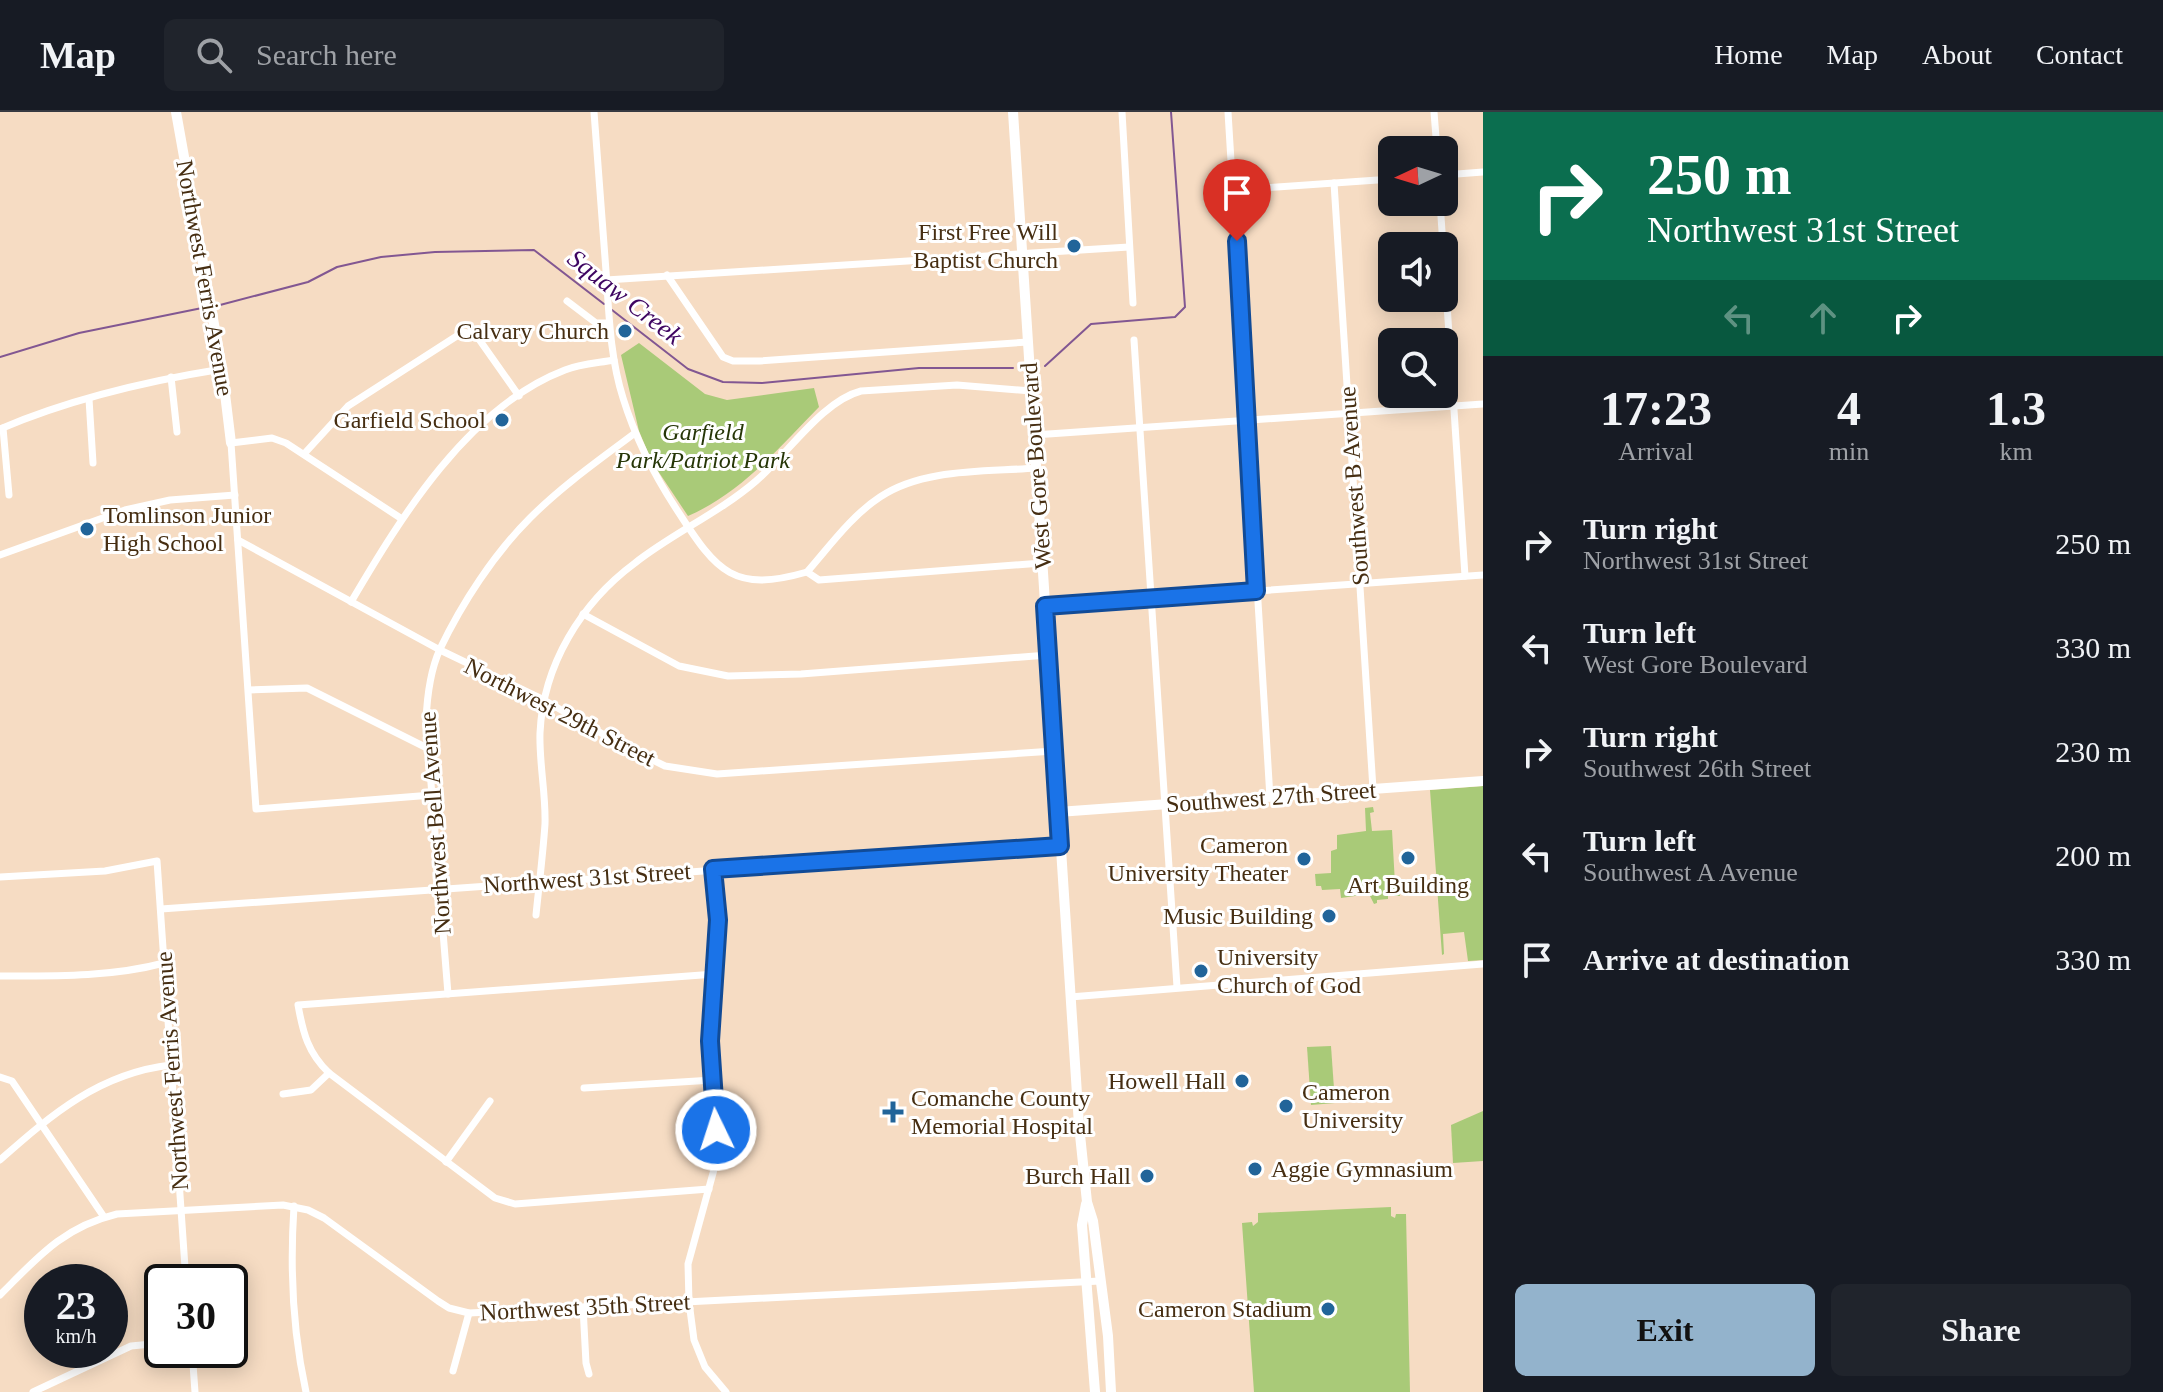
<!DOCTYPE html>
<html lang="en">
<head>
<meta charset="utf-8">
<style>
  :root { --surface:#171b24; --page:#20242c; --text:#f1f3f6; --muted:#9ea1a6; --line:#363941; --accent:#93b3cc }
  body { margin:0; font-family:"Times New Roman",serif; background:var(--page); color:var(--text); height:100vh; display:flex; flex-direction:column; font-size:30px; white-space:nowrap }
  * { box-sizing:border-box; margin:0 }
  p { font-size:26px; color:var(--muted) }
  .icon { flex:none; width:44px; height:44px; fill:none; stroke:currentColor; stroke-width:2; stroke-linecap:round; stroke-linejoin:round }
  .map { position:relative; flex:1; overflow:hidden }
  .panel { display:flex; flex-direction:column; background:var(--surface); width:680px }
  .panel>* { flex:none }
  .banner { background:#0b6e4f; color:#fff; overflow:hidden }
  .needle { width:52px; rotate:266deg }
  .fabs { position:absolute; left:1378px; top:24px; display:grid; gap:16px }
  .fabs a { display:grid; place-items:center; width:80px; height:80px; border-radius:12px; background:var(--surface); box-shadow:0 4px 20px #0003; font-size:40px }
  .speed { position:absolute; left:24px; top:1152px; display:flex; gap:16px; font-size:40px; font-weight:700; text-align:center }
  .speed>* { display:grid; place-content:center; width:104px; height:104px; border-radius:50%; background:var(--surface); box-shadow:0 4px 20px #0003; line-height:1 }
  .speed small { font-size:20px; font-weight:400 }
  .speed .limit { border:4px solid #111; border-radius:12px; background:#fff; color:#111 }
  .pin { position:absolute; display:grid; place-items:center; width:68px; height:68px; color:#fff; margin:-82px -34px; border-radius:50% 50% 50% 0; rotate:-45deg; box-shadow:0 0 8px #0007 }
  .pin .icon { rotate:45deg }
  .me { position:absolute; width:88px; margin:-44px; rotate:356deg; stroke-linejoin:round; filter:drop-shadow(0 0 6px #0008) }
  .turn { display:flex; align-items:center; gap:28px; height:168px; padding:0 32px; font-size:36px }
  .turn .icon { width:104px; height:104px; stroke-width:2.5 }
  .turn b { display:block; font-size:56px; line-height:68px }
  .lanes { display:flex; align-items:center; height:76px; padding:0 32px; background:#0003; justify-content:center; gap:40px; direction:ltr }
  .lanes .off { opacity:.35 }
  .eta { display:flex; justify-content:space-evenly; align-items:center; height:136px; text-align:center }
  .eta b { font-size:48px; font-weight:700; line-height:56px }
  .button { display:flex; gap:16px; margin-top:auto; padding:16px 32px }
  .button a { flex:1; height:92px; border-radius:12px; background:var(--accent); color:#111; font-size:32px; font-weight:700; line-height:92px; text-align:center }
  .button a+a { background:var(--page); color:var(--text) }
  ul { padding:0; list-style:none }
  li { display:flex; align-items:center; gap:24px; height:104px; padding:0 32px }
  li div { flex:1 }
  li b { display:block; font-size:30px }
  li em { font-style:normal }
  header { display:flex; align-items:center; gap:48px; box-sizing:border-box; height:112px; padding:0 40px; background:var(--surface); border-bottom:2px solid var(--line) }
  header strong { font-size:38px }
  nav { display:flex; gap:44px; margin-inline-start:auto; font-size:28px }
  .search { width:560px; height:72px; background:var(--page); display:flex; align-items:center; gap:20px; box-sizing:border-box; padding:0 28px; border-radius:12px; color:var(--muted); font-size:30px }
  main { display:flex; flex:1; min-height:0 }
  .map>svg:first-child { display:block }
  .green { fill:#a9ca78 }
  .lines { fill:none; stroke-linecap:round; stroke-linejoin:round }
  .stream { stroke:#825792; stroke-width:2 }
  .street { stroke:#fff; stroke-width:7 }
  .secondary { stroke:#fff; stroke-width:10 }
  .route-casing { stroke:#114b97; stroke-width:20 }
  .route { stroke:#1a73e8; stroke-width:14 }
  .poi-dot { fill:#216499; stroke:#fff; stroke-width:3 }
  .labels { text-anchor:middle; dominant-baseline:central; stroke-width:6; stroke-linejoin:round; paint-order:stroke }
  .poi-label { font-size:24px; fill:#462e12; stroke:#fff; text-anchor:end }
  .street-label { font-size:24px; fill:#462e12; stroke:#fff }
  .park-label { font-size:24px; font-style:italic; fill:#263607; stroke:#fff }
  .water-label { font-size:26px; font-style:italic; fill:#3e0561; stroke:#fff }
</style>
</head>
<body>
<header>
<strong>Map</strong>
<div class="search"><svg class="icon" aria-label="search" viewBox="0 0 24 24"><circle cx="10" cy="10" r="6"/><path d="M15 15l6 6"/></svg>Search here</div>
<nav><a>Home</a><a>Map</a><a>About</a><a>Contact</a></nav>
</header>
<main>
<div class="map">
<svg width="1483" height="1280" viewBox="0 0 1483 1280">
  <rect width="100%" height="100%" fill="#f6dcc3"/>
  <g class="green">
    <path d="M639,231l66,51 22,6 87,-12 5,19c-40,41 -78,86 -131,109l-36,-54 -13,-31 -18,-76z"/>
    <polygon points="1483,674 1483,848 1468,849 1464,820 1443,822 1444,842 1442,843 1430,678"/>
    <polygon points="1373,695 1374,700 1370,701 1372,719 1392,718 1395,772 1399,773 1400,784 1388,784 1388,787 1377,788 1377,791 1374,792 1369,782 1341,786 1340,777 1322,778 1321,774 1316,774 1315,762 1331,761 1331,739 1337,737 1337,723 1366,719 1365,696"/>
    <polygon points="1331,934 1335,991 1311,993 1307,935"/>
    <polygon points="1483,999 1483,1049 1453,1051 1451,1013"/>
    <polygon points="1391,1095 1391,1104 1395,1106 1396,1102 1406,1102 1410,1280 1254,1280 1242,1111 1252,1110 1253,1114 1258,1110 1258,1101"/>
  </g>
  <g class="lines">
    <g class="stream">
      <polyline points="220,193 308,170 337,155 381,145 435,140 534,138 604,192"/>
      <polyline points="612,198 688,257 723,270 762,271 919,256 1013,256"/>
      <polyline points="0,245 79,221 202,196"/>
      <polyline points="1045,254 1091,212 1175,205 1185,195 1171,0"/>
    </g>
    <g class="street">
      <path d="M594,0c4,53 8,106 12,159 3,43 4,86 17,127 13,42 32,79 56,115 38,59 55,80 128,59l12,8 223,-17"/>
      <polyline points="1122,0 1133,191"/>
      <polyline points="1228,0 1270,686"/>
      <polyline points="1434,0 1437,38"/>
      <polyline points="1444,63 1483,60"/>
      <polyline points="1334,71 1373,677"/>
      <polyline points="1234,78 1392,67"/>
      <polyline points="1440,90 1443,134"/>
      <polyline points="1444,147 1465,464"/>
      <polyline points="667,163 723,245 733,249 760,249 1028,230"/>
      <polyline points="606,168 1129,135"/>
      <polyline points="567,189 596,211 609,211"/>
      <polyline points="1134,228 1177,875"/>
      <polyline points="171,265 177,320"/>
      <polyline points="89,287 93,351"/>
      <polyline points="3,316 9,383"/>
      <path d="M0,317c70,-30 147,-48 222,-60"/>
      <polyline points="1034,323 1483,292"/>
      <polyline points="304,342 348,294 463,220 476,223 519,284"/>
      <polyline points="402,407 286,331 272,326 231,331 256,697 432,683"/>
      <polyline points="238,428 440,538 544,588 620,632 665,654 717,662 1054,639"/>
      <polyline points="0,443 125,398 170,388 235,383"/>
      <path d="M807,460c22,-25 44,-56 73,-75 43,-29 106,-25 156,-29"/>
      <path d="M351,490c50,-85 117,-195 214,-232 15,-6 33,-7 49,-10"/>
      <polyline points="1045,494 1483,463"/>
      <polyline points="583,502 679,554 728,564 801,562 1048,543"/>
      <polyline points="249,578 307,576 429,637"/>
      <polyline points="713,757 718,808 710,929 718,1043 688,1152 689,1190 694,1228 705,1255 726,1280"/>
      <polyline points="0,765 105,759 157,749 186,1170"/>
      <polyline points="161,797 1060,734"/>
      <path d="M536,803c3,-30 7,-61 9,-91 1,-30 -6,-61 -5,-91 3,-68 41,-130 95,-170 38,-30 84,-50 121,-82 31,-26 66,-80 105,-90l96,-6 74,6"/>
      <path d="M0,864c54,0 112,1 164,-13"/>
      <path d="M448,882l-22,-273c1,-24 4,-50 14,-72 22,-46 54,-95 90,-131 32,-32 69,-58 105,-85"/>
      <polyline points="1070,885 1483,852"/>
      <polyline points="0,965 12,969 104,1105"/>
      <polyline points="584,976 713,968"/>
      <polyline points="283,982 311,978 329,961"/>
      <path d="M0,1048c52,-46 100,-87 171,-95"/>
      <polyline points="446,1050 490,989"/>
      <path d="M709,1077l-194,15 -20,-6 -166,-125c-21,-20 -26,-40 -31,-68l417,-31"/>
      <path d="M294,1094c-4,60 -1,127 12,186"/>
      <path d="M0,1183c37,-37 63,-68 117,-81l166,-9 25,5 16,8 114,83 11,7 20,5 631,-32"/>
      <polyline points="583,1195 586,1251 589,1262"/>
      <polyline points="192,1238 195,1280"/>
      <polyline points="453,1259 469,1201"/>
      <polyline points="33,1280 131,1234 162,1231"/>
    </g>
    <g class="secondary">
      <polyline points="176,0 222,257 231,331"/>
      <polyline points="1013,0 1079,1013 1087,1090 1093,1109 1108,1224 1111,1280"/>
      <polyline points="1058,700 1483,669"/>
      <polyline points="1086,1092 1082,1113 1095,1280"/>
    </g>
  </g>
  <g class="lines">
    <defs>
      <polyline id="route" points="716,1018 710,929 718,808 713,757 1060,734 1045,494 1256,479 1237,129"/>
    </defs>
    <use href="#route" class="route-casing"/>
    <use href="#route" class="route"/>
  </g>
  <g class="poi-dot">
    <circle cx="1074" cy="134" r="8"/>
    <circle cx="625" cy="219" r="8"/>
    <circle cx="502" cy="308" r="8"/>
    <circle cx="87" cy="417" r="8"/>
    <circle cx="1408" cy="746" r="8"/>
    <circle cx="1304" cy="747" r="8"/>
    <circle cx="1329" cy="804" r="8"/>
    <circle cx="1201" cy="859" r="8"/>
    <circle cx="1242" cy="969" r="8"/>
    <circle cx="1286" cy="994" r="8"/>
    <path d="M889 988h8v8h8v8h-8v8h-8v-8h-8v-8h8z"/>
    <circle cx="1255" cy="1057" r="8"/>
    <circle cx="1147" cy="1064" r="8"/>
    <circle cx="1328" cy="1197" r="8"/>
  </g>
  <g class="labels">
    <g class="poi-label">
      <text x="1058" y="120">First Free Will<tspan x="1058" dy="28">Baptist Church</tspan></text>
      <text x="609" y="219">Calvary Church</text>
      <text x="486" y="308">Garfield School</text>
      <text x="103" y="403" text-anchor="start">Tomlinson Junior<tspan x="103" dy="28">High School</tspan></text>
      <text x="1288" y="733">Cameron<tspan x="1288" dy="28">University Theater</tspan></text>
      <text x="1408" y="773" text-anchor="middle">Art Building</text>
      <text x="1313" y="804">Music Building</text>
      <text x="1217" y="845" text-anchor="start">University<tspan x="1217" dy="28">Church of God</tspan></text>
      <text x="1226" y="969">Howell Hall</text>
      <text x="1302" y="980" text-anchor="start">Cameron<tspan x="1302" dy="28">University</tspan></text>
      <text x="911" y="986" text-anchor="start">Comanche County<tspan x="911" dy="28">Memorial Hospital</tspan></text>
      <text x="1271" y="1057" text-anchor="start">Aggie Gymnasium</text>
      <text x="1131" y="1064">Burch Hall</text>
      <text x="1312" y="1197">Cameron Stadium</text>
    </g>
    <g class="street-label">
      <text transform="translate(205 166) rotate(80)">Northwest Ferris Avenue</text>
      <text transform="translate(1036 354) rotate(-94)">West Gore Boulevard</text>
      <text transform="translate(1354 374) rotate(-94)">Southwest B Avenue</text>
      <text transform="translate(560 600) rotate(27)">Northwest 29th Street</text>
      <text transform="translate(1271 685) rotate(-4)">Southwest 27th Street</text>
      <text transform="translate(435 711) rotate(-94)">Northwest Bell Avenue</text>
      <text transform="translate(587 766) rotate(-4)">Northwest 31st Street</text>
      <text transform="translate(172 959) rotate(-94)">Northwest Ferris Avenue</text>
      <text transform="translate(585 1195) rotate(-3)">Northwest 35th Street</text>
    </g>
    <g class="park-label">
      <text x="703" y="320">Garfield<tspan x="703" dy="28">Park/Patriot Park</tspan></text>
    </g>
    <g class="water-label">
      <text transform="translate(625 185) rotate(38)">Squaw Creek</text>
    </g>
  </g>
</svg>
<div class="fabs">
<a><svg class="needle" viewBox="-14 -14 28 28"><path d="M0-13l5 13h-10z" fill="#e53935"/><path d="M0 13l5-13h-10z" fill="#9ea1a6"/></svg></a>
<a><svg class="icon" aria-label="sound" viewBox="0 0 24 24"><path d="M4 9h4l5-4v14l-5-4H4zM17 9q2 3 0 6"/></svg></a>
<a><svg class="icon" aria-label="search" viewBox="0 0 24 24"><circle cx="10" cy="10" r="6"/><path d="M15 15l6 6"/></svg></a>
</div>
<div class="speed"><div>23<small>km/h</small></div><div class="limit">30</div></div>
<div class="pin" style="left:1237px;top:129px;background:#d93025"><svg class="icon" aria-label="arrive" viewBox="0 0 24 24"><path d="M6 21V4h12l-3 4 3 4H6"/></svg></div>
<svg class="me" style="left:716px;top:1018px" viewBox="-20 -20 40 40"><circle r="17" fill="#1a73e8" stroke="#fff" stroke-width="3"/><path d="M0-11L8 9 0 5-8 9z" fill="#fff"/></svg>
</div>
<section class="panel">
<div class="banner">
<div class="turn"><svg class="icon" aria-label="right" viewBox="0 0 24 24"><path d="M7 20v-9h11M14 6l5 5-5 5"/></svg><div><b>250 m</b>Northwest 31st Street</div></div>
<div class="lanes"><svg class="icon off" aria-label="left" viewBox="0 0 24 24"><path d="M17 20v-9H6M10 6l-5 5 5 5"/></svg><svg class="icon off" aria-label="ahead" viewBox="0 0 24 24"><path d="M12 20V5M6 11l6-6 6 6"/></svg><svg class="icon" aria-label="right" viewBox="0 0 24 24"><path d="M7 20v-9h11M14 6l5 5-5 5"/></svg></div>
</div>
<div class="eta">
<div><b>17:23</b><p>Arrival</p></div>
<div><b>4</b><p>min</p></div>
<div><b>1.3</b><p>km</p></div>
</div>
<ul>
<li><svg class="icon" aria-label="right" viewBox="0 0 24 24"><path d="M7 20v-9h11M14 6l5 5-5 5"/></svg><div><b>Turn right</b><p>Northwest 31st Street</p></div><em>250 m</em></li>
<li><svg class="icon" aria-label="left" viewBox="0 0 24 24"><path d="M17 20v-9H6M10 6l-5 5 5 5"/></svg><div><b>Turn left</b><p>West Gore Boulevard</p></div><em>330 m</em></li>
<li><svg class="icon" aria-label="right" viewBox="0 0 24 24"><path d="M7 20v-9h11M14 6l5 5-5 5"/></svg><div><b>Turn right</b><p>Southwest 26th Street</p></div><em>230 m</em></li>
<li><svg class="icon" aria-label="left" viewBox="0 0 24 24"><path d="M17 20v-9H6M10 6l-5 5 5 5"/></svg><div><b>Turn left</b><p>Southwest A Avenue</p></div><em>200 m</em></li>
<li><svg class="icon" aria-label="arrive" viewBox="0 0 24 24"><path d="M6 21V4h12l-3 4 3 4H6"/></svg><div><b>Arrive at destination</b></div><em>330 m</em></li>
</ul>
<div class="button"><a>Exit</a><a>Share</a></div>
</section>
</main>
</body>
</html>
